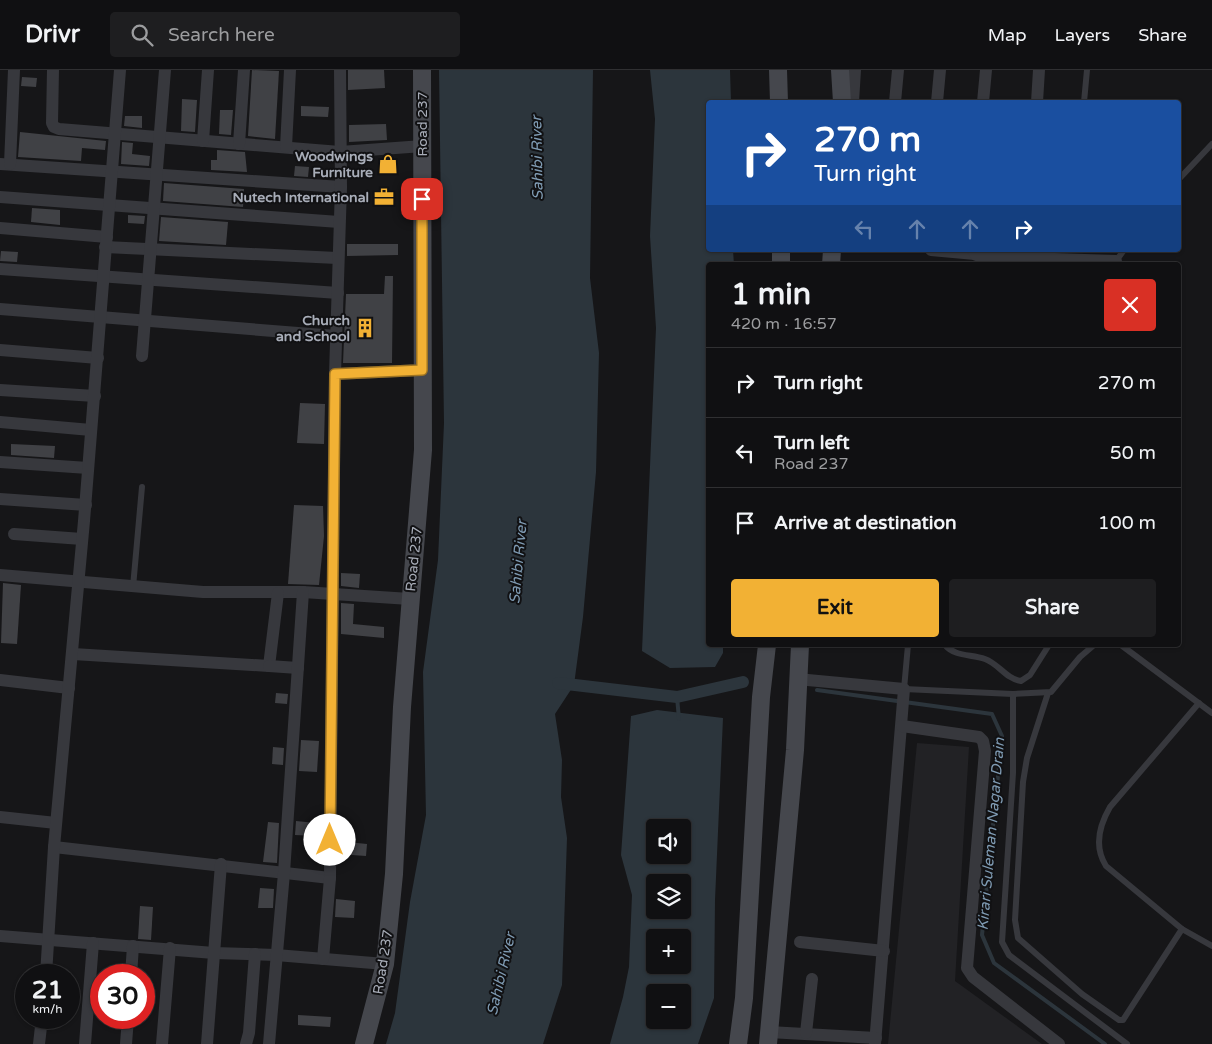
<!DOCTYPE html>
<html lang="en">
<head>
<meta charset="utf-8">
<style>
  :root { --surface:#101012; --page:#1e1e20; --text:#f1f3f6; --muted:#9c9d9f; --line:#303032; --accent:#f2b134 }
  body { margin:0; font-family:"Varela Round",sans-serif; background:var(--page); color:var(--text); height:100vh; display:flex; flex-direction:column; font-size:19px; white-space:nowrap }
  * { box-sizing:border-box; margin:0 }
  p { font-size:16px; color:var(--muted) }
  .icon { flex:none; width:28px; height:28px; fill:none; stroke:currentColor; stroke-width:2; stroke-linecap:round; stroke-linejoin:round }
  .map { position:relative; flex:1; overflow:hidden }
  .drawer { position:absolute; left:706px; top:192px; width:475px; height:385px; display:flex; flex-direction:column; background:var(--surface); border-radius:5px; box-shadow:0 1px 4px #0004,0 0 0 1px var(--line) }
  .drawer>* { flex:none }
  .guide { position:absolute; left:706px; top:30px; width:475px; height:152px; border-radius:5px; box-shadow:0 1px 4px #0004,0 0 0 1px var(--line); background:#1a4fa0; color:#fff; overflow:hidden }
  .buttons { position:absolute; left:646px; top:749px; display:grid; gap:10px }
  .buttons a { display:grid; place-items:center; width:45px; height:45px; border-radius:5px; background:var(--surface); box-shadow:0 1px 4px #0004,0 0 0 1px var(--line); font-size:25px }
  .speed { position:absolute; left:15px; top:894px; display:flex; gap:10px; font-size:25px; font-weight:700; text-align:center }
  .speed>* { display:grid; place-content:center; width:65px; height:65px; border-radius:50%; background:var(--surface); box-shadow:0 1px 4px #0004,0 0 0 1px var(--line); line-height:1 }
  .speed small { font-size:12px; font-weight:400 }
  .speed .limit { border:8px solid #d22; background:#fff; color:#111 }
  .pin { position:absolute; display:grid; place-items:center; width:42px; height:42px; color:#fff; margin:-21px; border-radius:10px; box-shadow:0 2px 8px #0006 }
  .me { position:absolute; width:55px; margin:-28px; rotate:0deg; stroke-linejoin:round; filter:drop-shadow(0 0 4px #0008) }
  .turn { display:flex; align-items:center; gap:18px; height:105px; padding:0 25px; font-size:22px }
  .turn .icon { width:65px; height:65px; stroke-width:2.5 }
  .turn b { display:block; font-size:35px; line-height:42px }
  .lanes { display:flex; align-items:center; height:48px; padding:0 25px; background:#0003; justify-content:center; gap:25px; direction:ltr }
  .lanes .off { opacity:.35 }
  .round { display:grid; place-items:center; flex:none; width:52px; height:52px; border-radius:5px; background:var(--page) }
  .head { display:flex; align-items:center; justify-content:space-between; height:85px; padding:0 25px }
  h1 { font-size:30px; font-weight:700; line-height:38px }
  .cta { display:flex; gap:10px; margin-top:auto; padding:10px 25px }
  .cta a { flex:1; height:58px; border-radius:5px; background:var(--accent); color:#111; font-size:20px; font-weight:700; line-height:58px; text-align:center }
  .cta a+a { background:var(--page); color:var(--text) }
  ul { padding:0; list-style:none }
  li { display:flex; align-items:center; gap:15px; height:70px; padding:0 25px; border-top:1px solid var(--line) }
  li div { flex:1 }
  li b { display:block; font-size:19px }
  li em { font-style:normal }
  header { display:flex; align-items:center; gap:30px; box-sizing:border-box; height:70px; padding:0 25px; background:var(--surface); border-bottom:1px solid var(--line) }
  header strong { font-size:24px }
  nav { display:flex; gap:28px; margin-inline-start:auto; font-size:18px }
  .search { width:350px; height:45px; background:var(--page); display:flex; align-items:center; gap:12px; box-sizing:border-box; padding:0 18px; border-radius:5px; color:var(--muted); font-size:19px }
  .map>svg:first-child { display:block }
  .built { fill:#222225 }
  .water { fill:#2c353c; fill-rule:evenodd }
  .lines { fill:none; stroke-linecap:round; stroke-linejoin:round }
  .stream { stroke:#2c353c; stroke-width:4 }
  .canal { stroke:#2c353c; stroke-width:12 }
  .building { fill:#404145 }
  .lane { stroke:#37383d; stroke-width:6 }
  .street { stroke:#37383d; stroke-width:12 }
  .secondary { stroke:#45474d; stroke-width:18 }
  .route-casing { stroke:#9d7322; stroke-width:12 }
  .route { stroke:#f2b134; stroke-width:9 }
  .labels { text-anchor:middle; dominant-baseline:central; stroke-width:4; stroke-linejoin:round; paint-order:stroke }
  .street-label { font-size:14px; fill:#a8adb8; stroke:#111113 }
  .poi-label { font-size:14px; font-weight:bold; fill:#a8adb8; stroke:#111113; text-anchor:end }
  .water-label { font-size:15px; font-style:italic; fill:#7f9bb3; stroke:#111113 }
</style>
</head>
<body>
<header>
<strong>Drivr</strong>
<div class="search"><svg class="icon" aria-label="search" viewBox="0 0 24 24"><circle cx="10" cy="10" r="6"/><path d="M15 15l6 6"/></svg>Search here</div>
<nav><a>Map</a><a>Layers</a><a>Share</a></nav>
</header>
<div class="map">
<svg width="1212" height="974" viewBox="0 0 1212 974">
  <rect width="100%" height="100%" fill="#161618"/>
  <polygon class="built" points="917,673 969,677 955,911 1042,974 888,974"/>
  <g class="water">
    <polygon points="439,0 593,0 590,208 599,283 596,402 583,547 574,615 555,644 562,690 561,727 567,768 562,915 543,974 386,974 395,943 410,832 426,745 423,602 438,490 444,353"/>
    <polygon points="650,0 730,0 731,32 709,32 709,180 733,180 734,195 709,195 709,575 723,575 723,583 715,597 670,598 642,581 656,258 650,166 655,49"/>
    <path d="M657,640l66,8 -8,182 -1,98 -16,46h-88l13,-47 6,-30 3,-72 -11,-40 10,-139zM655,758h27v27h-27zM655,812h27v28h-27zM655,868h27v27h-27zM655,922h27v28h-27z"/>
  </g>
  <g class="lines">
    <g class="stream">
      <polyline points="817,620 992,644 1002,666 982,865 994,893 1105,974"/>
      <polyline points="677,627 679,649"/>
    </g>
    <polyline class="canal" points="558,613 677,627 743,612"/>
  </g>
  <g class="building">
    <polygon points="252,0 279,1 275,69 248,66"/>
    <polygon points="348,0 384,0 385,18 348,20"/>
    <polygon points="22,7 37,8 36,17 21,16"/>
    <polygon points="182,29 197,30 195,62 181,61"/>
    <polygon points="301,36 329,37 328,47 301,46"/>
    <polygon points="220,40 233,40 231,65 219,64"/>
    <polygon points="125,46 142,46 142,58 124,56"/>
    <polygon points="386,54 387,70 349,72 349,55"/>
    <polygon points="20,62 106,71 105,80 82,78 81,91 18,87"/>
    <polygon points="122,72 133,73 132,84 150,86 149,96 121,94"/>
    <polygon points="217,80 245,82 247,102 211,100 211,90 217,90"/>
    <polygon points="295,96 309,97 308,107 294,106"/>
    <polygon points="164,113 244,119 243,137 163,131"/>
    <polygon points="32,138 60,140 60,155 31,152"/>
    <polygon points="128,145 145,146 144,154 128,153"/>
    <polygon points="161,147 228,152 226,175 159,171"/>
    <polygon points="347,174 398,174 398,185 347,186"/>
    <polygon points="1,181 18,182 17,192 0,191"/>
    <polygon points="385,206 393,206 392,293 343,293 346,224 384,224"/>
    <polygon points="300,333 325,334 324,374 297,373"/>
    <polygon points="11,374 55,376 54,388 11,385"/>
    <polygon points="294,435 323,436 324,466 319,515 288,514"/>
    <polygon points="341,503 360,504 359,518 341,516"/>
    <polygon points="3,513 21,515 17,574 1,573"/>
    <polygon points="341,533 354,534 353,554 384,557 384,568 341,564"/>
    <polygon points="276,623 288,624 287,634 275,633"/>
    <polygon points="301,670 319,671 317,702 299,701"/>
    <polygon points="273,677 284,678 283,695 272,694"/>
    <polygon points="296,751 316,753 315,766 295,765"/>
    <polygon points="268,752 279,753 277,793 263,792"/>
    <polygon points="338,771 367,774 366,786 338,784"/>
    <polygon points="260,818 274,819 273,838 258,838"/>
    <polygon points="336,829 355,831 354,848 335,847"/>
    <polygon points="140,836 153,837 151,870 138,869"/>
    <polygon points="298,945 331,947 330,957 298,955"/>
  </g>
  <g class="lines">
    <g class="lane">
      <polyline points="1084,32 1087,0"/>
      <polyline points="1179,109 1212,74"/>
      <polyline points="1116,191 1124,180"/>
      <polyline points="133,517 142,417"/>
      <polyline points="908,575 904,619 1013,624 1051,622 1080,587 1094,575"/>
      <path d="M945,575c10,12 26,9 40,14 14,5 21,20 36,22l9,-6 19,-30"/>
      <polyline points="1121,575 1212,643"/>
      <polyline points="1048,623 1027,688 1023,712 1015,850 1018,868 1082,924 1119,950 1123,950 1182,859"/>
      <polyline points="1013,624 1013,703 1002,872 1009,885 1127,974"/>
      <path d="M1199,633l-89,104c-11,19 -16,40 -4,59l76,63 30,17"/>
    </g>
    <g class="street">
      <polyline points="53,0 52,53 54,57 59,59 340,82 423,76"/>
      <polyline points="853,32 855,0"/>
      <polyline points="895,32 898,0"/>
      <polyline points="937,32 940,0"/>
      <polyline points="983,32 986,0"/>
      <polyline points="1037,32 1039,0"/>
      <polyline points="203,71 208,0"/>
      <polyline points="239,74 244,0"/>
      <polyline points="286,77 290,0"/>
      <polyline points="0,94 341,117"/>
      <polyline points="10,94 14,0"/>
      <polyline points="0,127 339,152"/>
      <polyline points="0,158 107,167"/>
      <polyline points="105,177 337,188"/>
      <polyline points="931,180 975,184"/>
      <polyline points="973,180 976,185 996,187 1116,191"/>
      <polyline points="0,199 338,223"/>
      <polyline points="0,239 336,266"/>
      <polyline points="0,280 98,288"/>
      <polyline points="142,286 165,0"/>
      <polyline points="335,304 422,300"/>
      <polyline points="0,320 95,326"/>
      <polyline points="0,352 91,360"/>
      <polyline points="0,392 88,398"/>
      <polyline points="0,429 86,435"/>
      <polyline points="14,464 82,469"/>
      <polyline points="0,505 203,522 303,522 410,529"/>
      <polyline points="73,584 269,596 278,523"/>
      <polyline points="269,596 298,598"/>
      <polyline points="797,609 904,619 875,974"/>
      <polyline points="0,610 69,618"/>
      <polyline points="902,656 979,667 983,671 985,681 967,898 973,907 1059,974"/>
      <polyline points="0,747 56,753"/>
      <polyline points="54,777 330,808"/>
      <polyline points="0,866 214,883 276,885 385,894"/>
      <polyline points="800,872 884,881"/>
      <polyline points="323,889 330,808 335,304 341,117 340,0"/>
      <polyline points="46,905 54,777 84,451 120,0"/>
      <polyline points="131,905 133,876"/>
      <polyline points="769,962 876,968"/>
      <polyline points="806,963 812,909"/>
      <polyline points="39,974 42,948"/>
      <polyline points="85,974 93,873"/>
      <polyline points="126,974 128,948"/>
      <polyline points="162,974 170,878"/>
      <polyline points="207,974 221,794"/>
      <polyline points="246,974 249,963 255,884"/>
      <polyline points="269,974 284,803 303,522"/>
    </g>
    <g class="secondary">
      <polyline points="778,0 779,32"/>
      <polyline points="840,0 842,32"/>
      <polyline points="781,180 781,195"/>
      <polyline points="831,195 832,180"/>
      <polyline points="364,974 385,894 394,804 402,637 423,380 422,0"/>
      <polyline points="738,974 744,928 761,627 767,575"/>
      <polyline points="768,974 795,680 800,575"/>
    </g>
  </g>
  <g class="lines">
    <defs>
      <polyline id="route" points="330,770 335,304 422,300 422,129"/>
    </defs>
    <use href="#route" class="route-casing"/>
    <use href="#route" class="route"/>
  </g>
  <defs>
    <symbol id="shop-bare" viewBox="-9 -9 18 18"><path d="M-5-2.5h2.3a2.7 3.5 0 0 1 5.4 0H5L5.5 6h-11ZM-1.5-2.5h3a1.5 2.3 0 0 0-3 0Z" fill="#f2b134" stroke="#111113" stroke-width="2.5" paint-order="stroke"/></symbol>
    <symbol id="office-bare" viewBox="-9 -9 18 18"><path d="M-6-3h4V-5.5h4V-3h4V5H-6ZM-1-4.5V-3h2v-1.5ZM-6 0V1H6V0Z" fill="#f2b134" stroke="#111113" stroke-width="2.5" paint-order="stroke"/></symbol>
    <symbol id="building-bare" viewBox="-9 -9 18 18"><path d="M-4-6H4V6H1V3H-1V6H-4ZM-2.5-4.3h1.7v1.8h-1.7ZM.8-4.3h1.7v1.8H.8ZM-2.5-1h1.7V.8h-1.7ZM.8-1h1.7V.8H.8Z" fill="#f2b134" stroke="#111113" stroke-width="2.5" paint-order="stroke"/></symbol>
  </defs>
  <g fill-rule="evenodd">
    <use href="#shop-bare" x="374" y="80" width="28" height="28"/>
    <use href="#office-bare" x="370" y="113" width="28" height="28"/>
    <use href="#building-bare" x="351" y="244" width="28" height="28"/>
  </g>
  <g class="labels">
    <g class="street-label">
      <text transform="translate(422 54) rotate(-90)">Road 237</text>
      <text transform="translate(414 489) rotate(-84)">Road 237</text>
      <text transform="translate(383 892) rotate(-81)">Road 237</text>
    </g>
    <g class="poi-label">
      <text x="373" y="86">Woodwings<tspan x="373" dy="16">Furniture</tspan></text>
      <text x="369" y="127">Nutech International</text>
      <text x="350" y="250">Church<tspan x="350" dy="16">and School</tspan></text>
    </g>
    <g class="water-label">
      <text transform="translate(537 88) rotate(-91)">Sahibi River</text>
      <text transform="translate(518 492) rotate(-85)">Sahibi River</text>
      <text transform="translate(991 764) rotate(-85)">Kirari Suleman Nagar Drain</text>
      <text transform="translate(501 904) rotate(-77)">Sahibi River</text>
    </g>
  </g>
</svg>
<div class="buttons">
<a><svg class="icon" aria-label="sound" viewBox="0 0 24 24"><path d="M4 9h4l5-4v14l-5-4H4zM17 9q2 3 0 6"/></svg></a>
<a><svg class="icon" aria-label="layers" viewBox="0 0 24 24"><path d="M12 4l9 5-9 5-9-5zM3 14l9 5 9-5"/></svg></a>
<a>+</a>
<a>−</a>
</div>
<div class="speed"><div>21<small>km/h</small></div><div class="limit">30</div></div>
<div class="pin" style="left:422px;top:129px;background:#d93025"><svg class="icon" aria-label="arrive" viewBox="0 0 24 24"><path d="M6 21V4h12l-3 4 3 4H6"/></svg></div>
<svg class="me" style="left:330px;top:770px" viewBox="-20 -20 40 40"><circle r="19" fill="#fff"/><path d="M0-13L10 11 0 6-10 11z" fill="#f2b134"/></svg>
<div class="guide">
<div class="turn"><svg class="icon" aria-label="right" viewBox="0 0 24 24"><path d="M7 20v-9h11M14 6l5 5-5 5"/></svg><div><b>270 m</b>Turn right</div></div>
<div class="lanes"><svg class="icon off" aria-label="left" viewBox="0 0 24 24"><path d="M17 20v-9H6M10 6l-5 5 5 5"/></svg><svg class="icon off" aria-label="ahead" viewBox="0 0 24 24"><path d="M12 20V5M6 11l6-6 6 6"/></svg><svg class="icon off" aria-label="ahead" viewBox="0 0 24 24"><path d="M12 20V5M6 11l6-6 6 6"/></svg><svg class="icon" aria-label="right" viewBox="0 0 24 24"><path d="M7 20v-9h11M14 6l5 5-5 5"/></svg></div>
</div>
<section class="drawer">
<div class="head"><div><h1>1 min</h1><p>420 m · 16:57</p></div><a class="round" style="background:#d93025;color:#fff"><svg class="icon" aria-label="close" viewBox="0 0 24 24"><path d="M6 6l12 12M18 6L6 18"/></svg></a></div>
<ul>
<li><svg class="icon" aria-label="right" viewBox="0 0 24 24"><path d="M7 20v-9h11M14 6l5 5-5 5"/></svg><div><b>Turn right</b></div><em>270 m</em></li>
<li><svg class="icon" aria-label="left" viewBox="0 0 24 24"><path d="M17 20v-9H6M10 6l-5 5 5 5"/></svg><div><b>Turn left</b><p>Road 237</p></div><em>50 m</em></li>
<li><svg class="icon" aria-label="arrive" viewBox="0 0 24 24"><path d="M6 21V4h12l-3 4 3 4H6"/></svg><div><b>Arrive at destination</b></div><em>100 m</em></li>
</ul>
<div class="cta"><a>Exit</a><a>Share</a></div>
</section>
</div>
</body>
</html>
